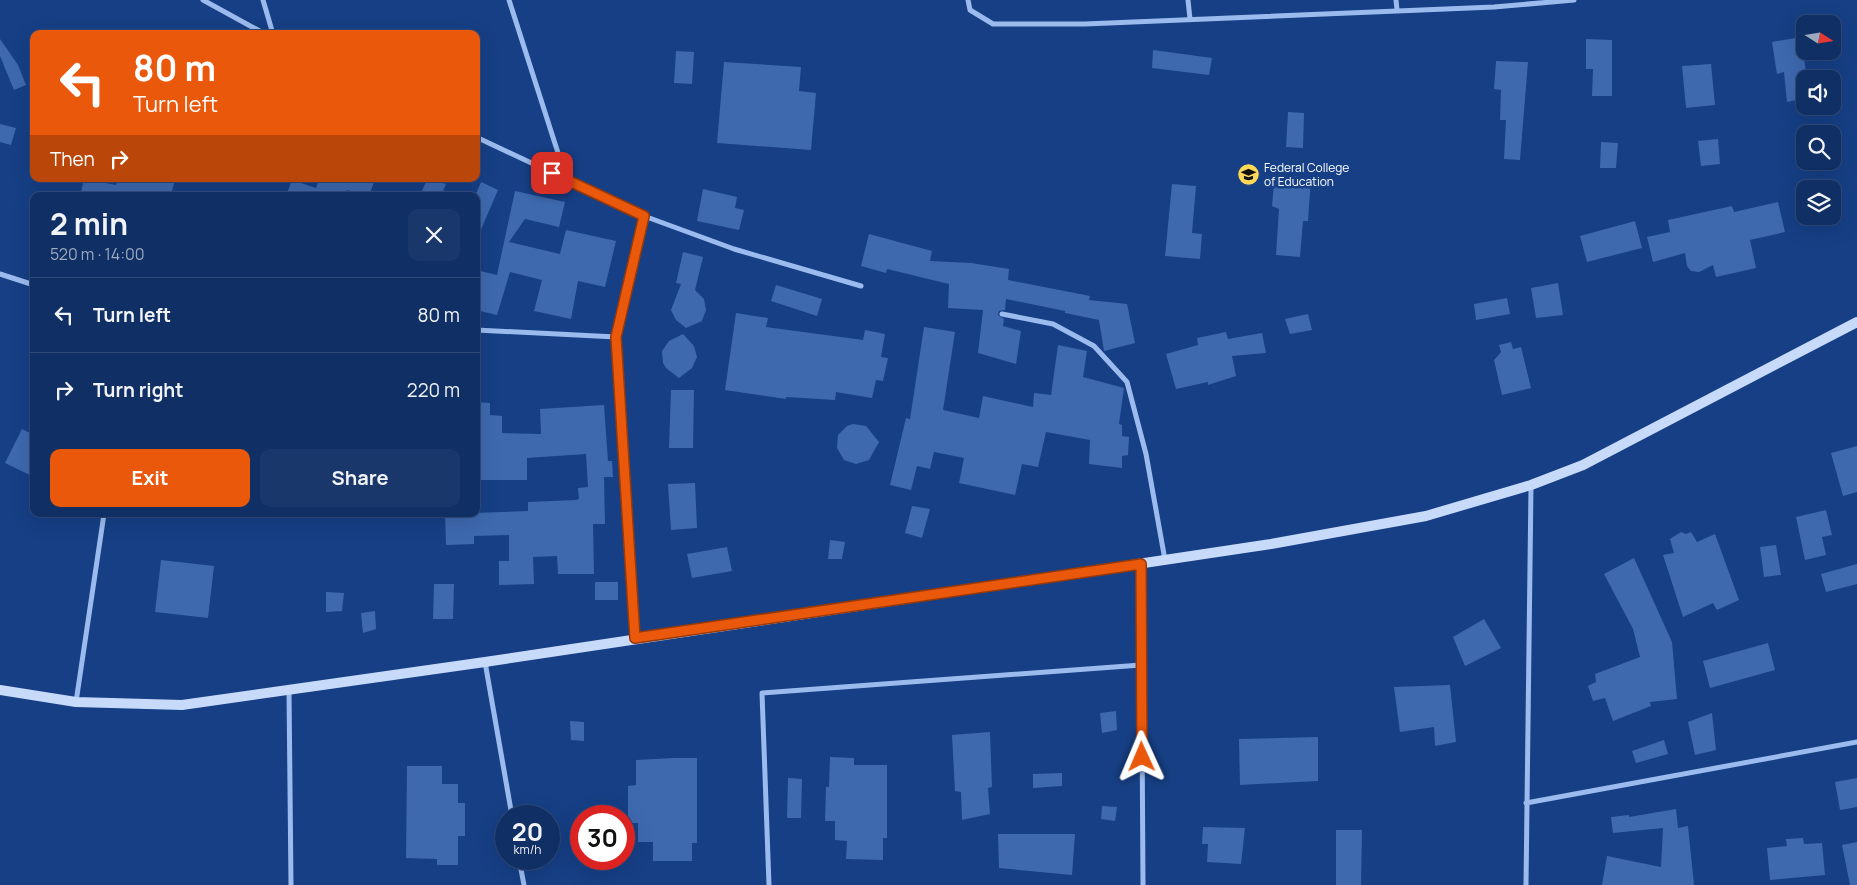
<!DOCTYPE html>
<html lang="en">
<head>
<meta charset="utf-8">
<style>
  :root { --surface:#102f64; --page:#19376a; --text:#f1f3f6; --muted:#9ca9bf; --line:#304a78; --accent:#ea580c }
  body { margin:0; font-family:Manrope,sans-serif; background:var(--page); color:var(--text); height:100vh; display:flex; flex-direction:column; font-size:19px; white-space:nowrap }
  * { box-sizing:border-box; margin:0 }
  p { font-size:16px; color:var(--muted) }
  .icon { flex:none; width:28px; height:28px; fill:none; stroke:currentColor; stroke-width:2; stroke-linecap:round; stroke-linejoin:round }
  .map { position:relative; flex:1; overflow:hidden }
  .panel { position:absolute; left:30px; top:192px; width:450px; height:325px; display:flex; flex-direction:column; background:var(--surface); border-radius:10px; box-shadow:0 5px 20px #0002,0 0 0 1px var(--line) }
  .panel>* { flex:none }
  .banner { position:absolute; left:30px; top:30px; width:450px; height:152px; border-radius:10px; box-shadow:0 5px 20px #0002,0 0 0 1px var(--line); background:#ea580c; color:#fff; overflow:hidden }
  .needle { width:32px; rotate:102deg }
  .controls { position:absolute; left:1796px; top:15px; display:grid; gap:10px }
  .controls a { display:grid; place-items:center; width:45px; height:45px; border-radius:10px; background:var(--surface); box-shadow:0 5px 20px #0002,0 0 0 1px var(--line); font-size:25px }
  .speed { position:absolute; left:495px; top:805px; display:flex; gap:10px; font-size:25px; font-weight:700; text-align:center }
  .speed>* { display:grid; place-content:center; width:65px; height:65px; border-radius:50%; background:var(--surface); box-shadow:0 5px 20px #0002,0 0 0 1px var(--line); line-height:1 }
  .speed small { font-size:12px; font-weight:400 }
  .speed .limit { border:8px solid #d22; background:#fff; color:#111 }
  .pin { position:absolute; display:grid; place-items:center; width:42px; height:42px; color:#fff; margin:-21px; border-radius:10px; box-shadow:0 2px 8px #0006 }
  .me { position:absolute; width:55px; margin:-28px; rotate:359deg; stroke-linejoin:round; filter:drop-shadow(0 0 4px #0008) }
  .turn { display:flex; align-items:center; gap:18px; height:105px; padding:0 20px; font-size:22px }
  .turn .icon { width:65px; height:65px; stroke-width:2.5 }
  .turn b { display:block; font-size:35px; line-height:42px }
  .then { display:flex; align-items:center; height:48px; padding:0 20px; background:#0003; gap:10px; font-size:19px }
  .round { display:grid; place-items:center; flex:none; width:52px; height:52px; border-radius:10px; background:var(--page) }
  .headline { display:flex; align-items:center; justify-content:space-between; height:85px; padding:0 20px }
  h1 { font-size:30px; font-weight:700; line-height:38px }
  .primary-button { display:flex; gap:10px; margin-top:auto; padding:10px 20px }
  .primary-button a { flex:1; height:58px; border-radius:10px; background:var(--accent); color:#fff; font-size:20px; font-weight:700; line-height:58px; text-align:center }
  .primary-button a+a { background:var(--page); color:var(--text) }
  ul { padding:0; list-style:none }
  li { display:flex; align-items:center; gap:15px; height:75px; padding:0 20px; border-top:1px solid var(--line) }
  li div { flex:1 }
  li b { display:block; font-size:19px }
  li em { font-style:normal }
  .map>svg:first-child { display:block }
  .building { fill:#3e69af }
  .lines { fill:none; stroke-linecap:round; stroke-linejoin:round }
  .minor { stroke:#9bbbee; stroke-width:5 }
  .secondary { stroke:#c8dafa; stroke-width:10 }
  .route-casing { stroke:#983908; stroke-width:12 }
  .route { stroke:#ea580c; stroke-width:9 }
  .labels { text-anchor:middle; dominant-baseline:central; stroke-width:5; stroke-linejoin:round; paint-order:stroke }
  .poi-label { font-size:12px; fill:#fff; stroke:#163f85; text-anchor:start }
</style>
</head>
<body>
<div class="map">
<svg width="1857" height="885" viewBox="0 0 1857 885">
  <rect width="100%" height="100%" fill="#163f85"/>
  <g class="building">
    <polygon points="1801,37 1807,79 1805,79 1805,98 1787,102 1784,72 1777,74 1772,42"/>
    <polygon points="0,39 18,65 26,85 14,90 0,56"/>
    <polygon points="1586,39 1612,40 1612,96 1592,96 1593,69 1586,69"/>
    <polygon points="1153,50 1212,58 1209,75 1152,68"/>
    <polygon points="676,51 694,52 692,84 674,83"/>
    <polygon points="1496,61 1528,62 1520,160 1504,159 1506,120 1500,120 1501,90 1494,89"/>
    <polygon points="724,62 801,67 799,91 816,93 811,150 717,143"/>
    <polygon points="1711,64 1715,105 1686,108 1682,66"/>
    <polygon points="1288,112 1304,113 1303,148 1286,147"/>
    <polygon points="0,124 16,128 11,145 0,142"/>
    <polygon points="1718,139 1720,164 1701,166 1698,141"/>
    <polygon points="1601,142 1618,143 1616,168 1600,168"/>
    <polygon points="1289,176 1311,178 1308,221 1303,221 1300,257 1276,255 1279,209 1272,206 1274,183 1288,184"/>
    <polygon points="84,179 116,185 118,179 175,179 171,195 160,193 158,196 80,196"/>
    <polygon points="319,179 375,179 369,196 347,190 345,196 286,196 292,180 316,188"/>
    <polygon points="427,179 446,184 441,196 420,196"/>
    <polygon points="481,182 498,190 476,241 476,194"/>
    <polygon points="1172,184 1196,186 1192,233 1202,234 1200,259 1165,256"/>
    <polygon points="703,189 737,197 735,208 744,210 739,230 697,221"/>
    <polygon points="515,191 565,202 559,227 525,219 509,242 560,254 566,230 616,241 605,287 578,281 571,319 534,311 542,280 510,272 497,315 476,310 476,270 497,275"/>
    <polygon points="1778,202 1785,232 1750,240 1756,268 1716,277 1713,265 1699,272 1691,271 1687,266 1685,253 1653,262 1647,237 1670,232 1668,220 1732,206 1734,212"/>
    <polygon points="1635,221 1642,248 1587,262 1580,236"/>
    <polygon points="869,234 932,251 930,261 971,263 1009,269 1008,280 1090,296 1089,300 1127,304 1135,343 1104,351 1099,320 1065,313 1065,311 1006,299 1005,310 999,311 998,315 1004,319 1003,326 1021,331 1016,364 978,353 983,310 948,308 949,284 887,269 886,273 861,266"/>
    <polygon points="683,252 703,257 695,290 704,299 706,310 702,321 686,328 676,320 671,310 681,284 676,283"/>
    <polygon points="1558,283 1563,315 1536,318 1531,288"/>
    <polygon points="776,285 822,299 817,316 771,301"/>
    <polygon points="1507,298 1510,314 1476,320 1474,304"/>
    <polygon points="736,313 768,318 766,327 863,340 865,330 885,334 881,357 888,358 883,381 876,380 872,398 836,392 835,400 786,397 786,399 725,390"/>
    <polygon points="1308,314 1312,330 1290,334 1285,319"/>
    <polygon points="924,327 955,332 943,410 979,418 983,396 1033,407 1034,393 1051,395 1058,345 1087,351 1083,377 1124,388 1119,424 1122,425 1122,436 1129,437 1128,455 1122,456 1122,468 1089,464 1090,440 1046,432 1038,467 1022,464 1015,495 959,483 964,458 934,452 930,469 917,466 911,490 890,485 906,418 910,419"/>
    <polygon points="1226,332 1228,339 1262,333 1266,353 1232,356 1236,376 1208,385 1208,382 1176,389 1166,354 1198,345 1197,338"/>
    <polygon points="683,334 694,346 697,357 692,368 679,378 666,368 663,363 662,351 669,341"/>
    <polygon points="1511,342 1513,349 1521,347 1531,388 1502,395 1494,360 1501,352 1499,345"/>
    <polygon points="671,390 694,390 693,448 669,448"/>
    <polygon points="476,402 490,403 490,415 502,416 502,433 541,434 540,409 604,405 608,461 612,461 613,477 604,477 605,524 593,524 594,574 558,574 557,556 533,557 534,584 499,585 499,561 509,561 509,535 474,536 474,544 446,545 445,514 528,511 528,502 576,500 579,499 578,488 588,487 586,454 527,458 527,480 476,480"/>
    <polygon points="853,424 866,426 879,442 869,460 856,464 844,460 837,448 838,435 847,426"/>
    <polygon points="22,429 34,435 34,477 5,463"/>
    <polygon points="1857,446 1857,492 1843,496 1831,453"/>
    <polygon points="695,483 697,528 671,530 668,484"/>
    <polygon points="912,506 930,509 922,538 905,533"/>
    <polygon points="1826,510 1832,535 1822,537 1826,555 1805,560 1796,517"/>
    <polygon points="1681,532 1686,534 1691,532 1697,542 1715,534 1739,600 1717,610 1713,603 1683,617 1663,555 1674,553 1670,539"/>
    <polygon points="830,540 845,542 842,559 828,559"/>
    <polygon points="1776,545 1781,575 1764,577 1760,547"/>
    <polygon points="727,547 732,571 692,578 687,554"/>
    <polygon points="1634,558 1672,642 1677,699 1650,702 1651,706 1613,721 1605,698 1593,701 1588,686 1596,682 1595,674 1640,657 1633,629 1604,574"/>
    <polygon points="161,560 214,566 208,618 155,612"/>
    <polygon points="1857,564 1857,584 1826,592 1821,574"/>
    <rect x="595" y="582" width="23" height="18"/>
    <polygon points="434,584 454,584 453,619 433,619"/>
    <polygon points="326,592 344,593 342,611 326,612"/>
    <polygon points="375,611 376,629 363,633 361,613"/>
    <polygon points="1484,619 1501,648 1465,666 1453,637"/>
    <polygon points="1768,643 1775,670 1710,688 1703,661"/>
    <polygon points="1450,685 1456,742 1435,746 1434,727 1400,732 1394,687"/>
    <polygon points="1116,711 1117,730 1102,733 1100,713"/>
    <polygon points="1712,713 1716,750 1695,755 1688,722"/>
    <polygon points="570,721 584,722 584,741 571,740"/>
    <polygon points="990,732 992,787 988,788 990,814 962,820 961,792 955,791 952,735"/>
    <polygon points="1318,737 1318,781 1240,785 1239,739"/>
    <polygon points="1664,740 1668,754 1636,763 1632,751"/>
    <polygon points="830,757 854,758 854,765 887,765 887,838 883,838 883,860 846,859 847,841 835,840 835,821 825,821 826,787 829,787"/>
    <polygon points="674,758 697,758 697,843 692,843 692,861 653,861 653,842 638,842 638,823 628,823 628,786 636,785 636,760"/>
    <polygon points="407,766 442,766 442,784 458,784 458,803 465,803 465,836 458,836 458,865 437,865 437,859 406,858"/>
    <polygon points="1062,773 1062,786 1033,788 1033,774"/>
    <polygon points="788,778 802,779 801,818 787,818"/>
    <polygon points="1857,778 1857,807 1840,810 1835,782"/>
    <polygon points="1102,806 1117,807 1115,821 1101,819"/>
    <polygon points="1676,809 1678,828 1688,826 1694,885 1602,885 1607,856 1661,867 1663,828 1613,833 1611,817 1629,815 1629,817"/>
    <polygon points="1203,827 1245,828 1241,864 1207,862 1208,844 1202,844"/>
    <polygon points="1336,830 1362,830 1361,885 1336,885"/>
    <polygon points="998,834 1075,834 1072,875 999,868"/>
    <polygon points="1803,838 1804,844 1822,843 1825,875 1770,880 1767,848 1787,846 1786,839"/>
    <polygon points="1857,842 1857,885 1850,885 1842,845"/>
  </g>
  <g class="lines">
    <g class="minor">
      <polyline points="203,0 265,34"/>
      <polyline points="263,0 273,34"/>
      <polyline points="509,0 567,181"/>
      <polyline points="968,0 970,10 993,24 1085,24 1494,7 1574,0"/>
      <polyline points="1188,0 1190,19"/>
      <polyline points="1396,0 1397,10"/>
      <polyline points="476,137 644,216 616,337 635,638"/>
      <polyline points="644,216 734,249 861,286"/>
      <polyline points="0,274 34,285"/>
      <polyline points="1002,314 1053,324 1094,346 1127,382 1146,454 1165,560"/>
      <polyline points="476,330 616,337"/>
      <polyline points="1141,563 1143,885"/>
      <polyline points="485,662 512,816"/>
      <polyline points="289,691 291,885"/>
      <polyline points="76,702 104,514"/>
      <polyline points="1526,803 1857,742"/>
      <polyline points="519,859 524,885"/>
      <polyline points="769,885 762,693 1141,665"/>
      <polyline points="1526,885 1531,486"/>
    </g>
    <polyline class="secondary" points="0,690 76,702 182,705 485,662 1271,544 1426,516 1531,485 1583,465 1857,322"/>
  </g>
  <g class="lines">
    <defs>
      <polyline id="route" points="552,173 644,216 616,337 635,638 1141,564 1142,757"/>
    </defs>
    <use href="#route" class="route-casing"/>
    <use href="#route" class="route"/>
  </g>
  <defs>
    <symbol id="school-disc" viewBox="-11 -11 22 22"><circle r="9.5" fill="#ffda57" stroke="#163f85"/><path d="M0-5L7-2L0 1L-7-2ZM-4 1L0 2.5L4 1V4Q0 6-4 4Z" fill="#111"/></symbol>
  </defs>
  <g fill-rule="evenodd">
    <use href="#school-disc" x="1236" y="162" width="25" height="25"/>
  </g>
  <g class="labels">
    <g class="poi-label">
      <text x="1264" y="167">Federal College<tspan x="1264" dy="14">of Education</tspan></text>
    </g>
  </g>
</svg>
<div class="controls">
<a><svg class="needle" viewBox="-14 -14 28 28"><path d="M0-13l5 13h-10z" fill="#e53935"/><path d="M0 13l5-13h-10z" fill="#9ca9bf"/></svg></a>
<a><svg class="icon" aria-label="sound" viewBox="0 0 24 24"><path d="M4 9h4l5-4v14l-5-4H4zM17 9q2 3 0 6"/></svg></a>
<a><svg class="icon" aria-label="search" viewBox="0 0 24 24"><circle cx="10" cy="10" r="6"/><path d="M15 15l6 6"/></svg></a>
<a><svg class="icon" aria-label="layers" viewBox="0 0 24 24"><path d="M12 4l9 5-9 5-9-5zM3 14l9 5 9-5"/></svg></a>
</div>
<div class="speed"><div>20<small>km/h</small></div><div class="limit">30</div></div>
<div class="pin" style="left:552px;top:173px;background:#d93025"><svg class="icon" aria-label="arrive" viewBox="0 0 24 24"><path d="M6 21V4h12l-3 4 3 4H6"/></svg></div>
<svg class="me" style="left:1142px;top:757px" viewBox="-20 -20 40 40"><path d="M0-17L14 15 0 8-14 15z" fill="#ea580c" stroke="#fff" stroke-width="4"/></svg>
<div class="banner">
<div class="turn"><svg class="icon" aria-label="left" viewBox="0 0 24 24"><path d="M17 20v-9H6M10 6l-5 5 5 5"/></svg><div><b>80 m</b>Turn left</div></div>
<div class="then">Then<svg class="icon" aria-label="right" viewBox="0 0 24 24"><path d="M7 20v-9h11M14 6l5 5-5 5"/></svg></div>
</div>
<section class="panel">
<div class="headline"><div><h1>2 min</h1><p>520 m · 14:00</p></div><a class="round"><svg class="icon" aria-label="close" viewBox="0 0 24 24"><path d="M6 6l12 12M18 6L6 18"/></svg></a></div>
<ul>
<li><svg class="icon" aria-label="left" viewBox="0 0 24 24"><path d="M17 20v-9H6M10 6l-5 5 5 5"/></svg><div><b>Turn left</b></div><em>80 m</em></li>
<li><svg class="icon" aria-label="right" viewBox="0 0 24 24"><path d="M7 20v-9h11M14 6l5 5-5 5"/></svg><div><b>Turn right</b></div><em>220 m</em></li>
</ul>
<div class="primary-button"><a>Exit</a><a>Share</a></div>
</section>
</div>
</body>
</html>
